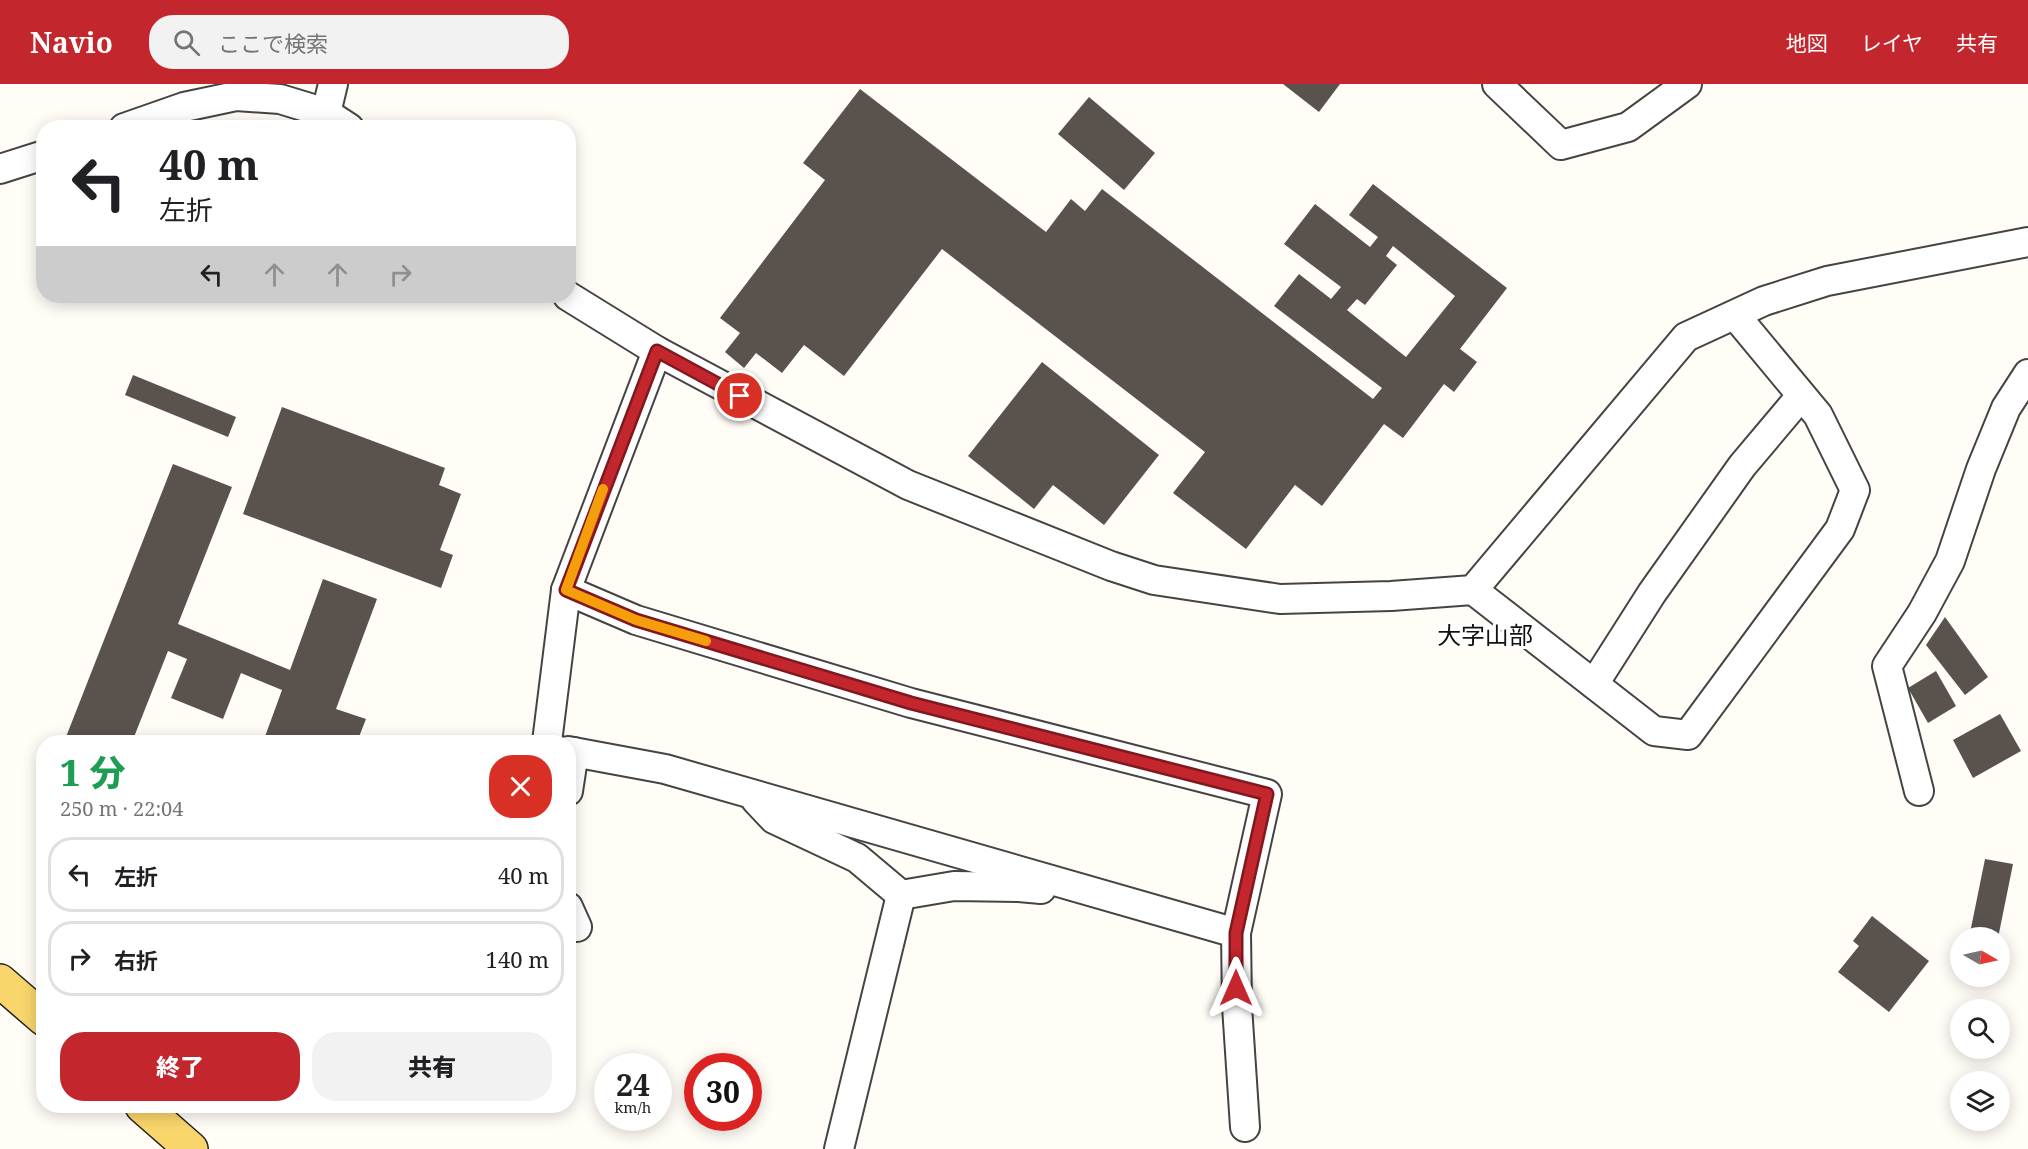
<!DOCTYPE html>
<html lang="ja">
<head>
<meta charset="utf-8">
<style>
  :root { --surface:#fff; --page:#f2f2f2; --text:#202124; --muted:#757577; --line:#e0e0e0; --accent:#c4262e }
  body { margin:0; font-family:"Noto Serif","Noto Sans JP",serif; background:var(--page); color:var(--text); height:100vh; display:flex; flex-direction:column; font-size:22px; white-space:nowrap }
  * { box-sizing:border-box; margin:0 }
  p { font-size:20px; color:var(--muted) }
  .icon { flex:none; width:33px; height:33px; fill:none; stroke:currentColor; stroke-width:2; stroke-linecap:round; stroke-linejoin:round }
  .map { position:relative; flex:1; overflow:hidden }
  .sheet { position:absolute; left:36px; top:651px; width:540px; height:378px; display:flex; flex-direction:column; background:var(--surface); border-radius:24px; box-shadow:0 3px 15px #0003 }
  .sheet>* { flex:none }
  .guide { position:absolute; left:36px; top:36px; width:540px; height:183px; border-radius:24px; box-shadow:0 3px 15px #0003; background:#fff; color:var(--text); overflow:hidden }
  .needle { width:39px; rotate:99deg }
  .controls { position:absolute; left:1950px; top:843px; display:grid; gap:12px }
  .controls a { display:grid; place-items:center; width:60px; height:60px; border-radius:50%; background:var(--surface); box-shadow:0 3px 15px #0003; font-size:30px }
  .speed { position:absolute; left:594px; top:969px; display:flex; gap:12px; font-size:30px; font-weight:700; text-align:center }
  .speed>* { display:grid; place-content:center; width:78px; height:78px; border-radius:50%; background:var(--surface); box-shadow:0 3px 15px #0003; line-height:1 }
  .speed small { font-size:15px; font-weight:400 }
  .speed .limit { border:9px solid #d22; background:#fff; color:#111 }
  .pin { position:absolute; display:grid; place-items:center; width:51px; height:51px; color:#fff; margin:-26px; border:3px solid #fff; border-radius:50%; box-shadow:0 2px 6px #0007 }
  .me { position:absolute; width:66px; margin:-33px; rotate:0deg; stroke-linejoin:round; filter:drop-shadow(0 0 4px #0008) }
  .turn { display:flex; align-items:center; gap:21px; height:126px; padding:0 24px; font-size:27px }
  .turn .icon { width:78px; height:78px; stroke-width:2.5 }
  .turn b { display:block; font-size:42px; line-height:51px }
  .lanes { display:flex; align-items:center; height:57px; padding:0 24px; background:#0003; justify-content:center; gap:30px; direction:ltr }
  .lanes .off { opacity:.35 }
  .round { display:grid; place-items:center; flex:none; width:63px; height:63px; border-radius:24px; background:var(--page) }
  .head { display:flex; align-items:center; justify-content:space-between; height:102px; padding:0 24px }
  h1 { font-size:36px; font-weight:800; line-height:45px; color:#1e9e55 }
  .button { display:flex; gap:12px; margin-top:auto; padding:12px 24px }
  .button a { flex:1; height:69px; border-radius:24px; background:var(--accent); color:#fff; font-size:24px; font-weight:800; line-height:69px; text-align:center }
  .button a+a { background:var(--page); color:var(--text) }
  ul { padding:0; list-style:none }
  li { display:flex; align-items:center; gap:18px; height:75px; margin:0 12px 9px; padding:0 12px; border:3px solid var(--line); border-radius:24px }
  li div { flex:1 }
  li b { display:block; font-size:22px }
  li em { font-style:normal }
  header { display:flex; align-items:center; gap:36px; box-sizing:border-box; height:84px; padding:0 30px; background:var(--accent); color:#fff }
  header strong { font-size:28px }
  nav { display:flex; gap:33px; margin-inline-start:auto; font-size:21px }
  .search { width:420px; height:54px; background:var(--page); display:flex; align-items:center; gap:15px; box-sizing:border-box; padding:0 21px; border-radius:24px; color:var(--muted); font-size:22px }
  .map>svg:first-child { display:block }
  .building { fill:#5a524d; fill-rule:evenodd }
  .lines { fill:none; stroke-linecap:round; stroke-linejoin:round }
  .street-casing { stroke:#444; stroke-width:32 }
  .primary-casing { stroke:#222; stroke-width:36 }
  .street { stroke:#fff; stroke-width:28 }
  .primary { stroke:#f9d66b; stroke-width:33 }
  .route-casing { stroke:#7f191e; stroke-width:15 }
  .route { stroke:#c4262e; stroke-width:10 }
  .slow { stroke:#f59e0b; stroke-width:10 }
  .labels { text-anchor:middle; dominant-baseline:central; stroke-width:6; stroke-linejoin:round; paint-order:stroke }
  .quarter-label { font-size:24px; fill:#111; stroke:#fff }
</style>
</head>
<body>
<header>
<strong>Navio</strong>
<div class="search"><svg class="icon" aria-label="search" viewBox="0 0 24 24"><circle cx="10" cy="10" r="6"/><path d="M15 15l6 6"/></svg>ここで検索</div>
<nav><a>地図</a><a>レイヤ</a><a>共有</a></nav>
</header>
<div class="map">
<svg width="2028" height="1065" viewBox="0 0 2028 1065">
  <rect width="100%" height="100%" fill="#fffdf5"/>
  <g class="building">
    <polygon points="1283,0 1340,0 1319,28"/>
    <path d="M860,5l186,143 25,-33 14,12 17,-22 271,210 9,-11 -108,-82 25,-32 32,25 10,-12 -57,-43 31,-40 55,43 8,-10 -29,-22 24,-31 134,104 -47,61 17,13 -23,30 -10,-8 -41,54 -19,-14 -62,82 -27,-21 -49,64 -73,-56 32,-41 -263,-203 -98,127 -40,-31 -22,28 -26,-20 -12,15 -19,-16 15,-19 -20,-15 105,-138 -22,-17zM1393,162l62,50 -49,61 -59,-47 10,-11 8,6 32,-40 -11,-9z"/>
    <polygon points="1089,13 1155,69 1124,106 1058,50"/>
    <polygon points="1042,278 1159,371 1104,441 1053,401 1034,425 968,372"/>
    <polygon points="133,291 236,333 228,353 125,311"/>
    <polygon points="282,323 445,384 439,401 461,410 440,466 453,471 441,504 243,430"/>
    <polygon points="173,380 232,403 178,540 290,586 323,495 377,515 336,625 366,635 357,658 263,658 282,606 241,589 223,635 171,614 187,575 168,567 132,658 64,658"/>
    <polygon points="1945,533 1988,593 1965,611 1926,561"/>
    <polygon points="1936,587 1956,622 1928,639 1908,604"/>
    <polygon points="2000,630 2021,667 1973,694 1953,656"/>
    <polygon points="1985,775 2013,780 1998,854 1969,854"/>
    <polygon points="1872,832 1929,877 1889,928 1838,888 1859,862 1853,857"/>
  </g>
  <g class="lines">
    <defs>
      <g id="street">
        <polyline points="1497,0 1561,61 1628,43 1687,0"/>
        <polyline points="326,29 333,0"/>
        <polyline points="124,44 184,23 236,12 280,15 326,29 349,44"/>
        <polyline points="0,85 44,71"/>
        <polyline points="568,212 657,267 908,401 1111,482 1154,496 1280,515 1391,512 1473,506 1686,253 1764,217 1827,197 2028,158"/>
        <polyline points="566,506 636,536 911,619 1267,710 1236,849 665,685 568,667"/>
        <polyline points="1473,506 1654,647 1688,651 1840,445 1855,406 1818,331 1735,231"/>
        <polyline points="1594,600 1652,509 1742,382 1801,312"/>
        <polyline points="547,658 566,506 657,267"/>
        <polyline points="568,707 574,668"/>
        <polyline points="1919,707 1887,582 1922,529 1950,477 1981,385 2006,324 2028,290"/>
        <polyline points="756,716 774,735 857,774 901,811"/>
        <polyline points="568,823 577,843"/>
        <polyline points="1236,849 1237,922 1245,1043"/>
        <polyline points="839,1065 901,811 954,802 1019,803 1041,805"/>
      </g>
      <g id="primary">
        <polyline points="0,897 44,935"/>
        <polyline points="142,1022 191,1065"/>
      </g>
    </defs>
    <use href="#street" class="street-casing"/>
    <use href="#primary" class="primary-casing"/>
    <use href="#street" class="street"/>
    <use href="#primary" class="primary"/>
  </g>
  <g class="lines">
    <defs>
      <polyline id="route" points="740,312 657,267 566,506 636,536 911,619 1267,710 1236,849 1236,904"/>
    </defs>
    <use href="#route" class="route-casing"/>
    <use href="#route" class="route"/>
    <polyline class="slow" points="603,405 566,506 636,536 706,557"/>
  </g>
  <g class="labels">
    <g class="quarter-label">
      <text x="1485" y="550">大字山部</text>
    </g>
  </g>
</svg>
<div class="controls">
<a><svg class="needle" viewBox="-14 -14 28 28"><path d="M0-13l5 13h-10z" fill="#e53935"/><path d="M0 13l5-13h-10z" fill="#757577"/></svg></a>
<a><svg class="icon" aria-label="search" viewBox="0 0 24 24"><circle cx="10" cy="10" r="6"/><path d="M15 15l6 6"/></svg></a>
<a><svg class="icon" aria-label="layers" viewBox="0 0 24 24"><path d="M12 4l9 5-9 5-9-5zM3 14l9 5 9-5"/></svg></a>
</div>
<div class="speed"><div>24<small>km/h</small></div><div class="limit">30</div></div>
<div class="pin" style="left:740px;top:312px;background:#d93025"><svg class="icon" aria-label="arrive" viewBox="0 0 24 24"><path d="M6 21V4h12l-3 4 3 4H6"/></svg></div>
<svg class="me" style="left:1236px;top:904px" viewBox="-20 -20 40 40"><path d="M0-17L14 15 0 8-14 15z" fill="#c4262e" stroke="#fff" stroke-width="4"/></svg>
<div class="guide">
<div class="turn"><svg class="icon" aria-label="left" viewBox="0 0 24 24"><path d="M17 20v-9H6M10 6l-5 5 5 5"/></svg><div><b>40 m</b>左折</div></div>
<div class="lanes"><svg class="icon" aria-label="left" viewBox="0 0 24 24"><path d="M17 20v-9H6M10 6l-5 5 5 5"/></svg><svg class="icon off" aria-label="ahead" viewBox="0 0 24 24"><path d="M12 20V5M6 11l6-6 6 6"/></svg><svg class="icon off" aria-label="ahead" viewBox="0 0 24 24"><path d="M12 20V5M6 11l6-6 6 6"/></svg><svg class="icon off" aria-label="right" viewBox="0 0 24 24"><path d="M7 20v-9h11M14 6l5 5-5 5"/></svg></div>
</div>
<section class="sheet">
<div class="head"><div><h1>1 分</h1><p>250 m · 22:04</p></div><a class="round" style="background:#d93025;color:#fff"><svg class="icon" aria-label="close" viewBox="0 0 24 24"><path d="M6 6l12 12M18 6L6 18"/></svg></a></div>
<ul>
<li><svg class="icon" aria-label="left" viewBox="0 0 24 24"><path d="M17 20v-9H6M10 6l-5 5 5 5"/></svg><div><b>左折</b></div><em>40 m</em></li>
<li><svg class="icon" aria-label="right" viewBox="0 0 24 24"><path d="M7 20v-9h11M14 6l5 5-5 5"/></svg><div><b>右折</b></div><em>140 m</em></li>
</ul>
<div class="button"><a>終了</a><a>共有</a></div>
</section>
</div>
</body>
</html>
